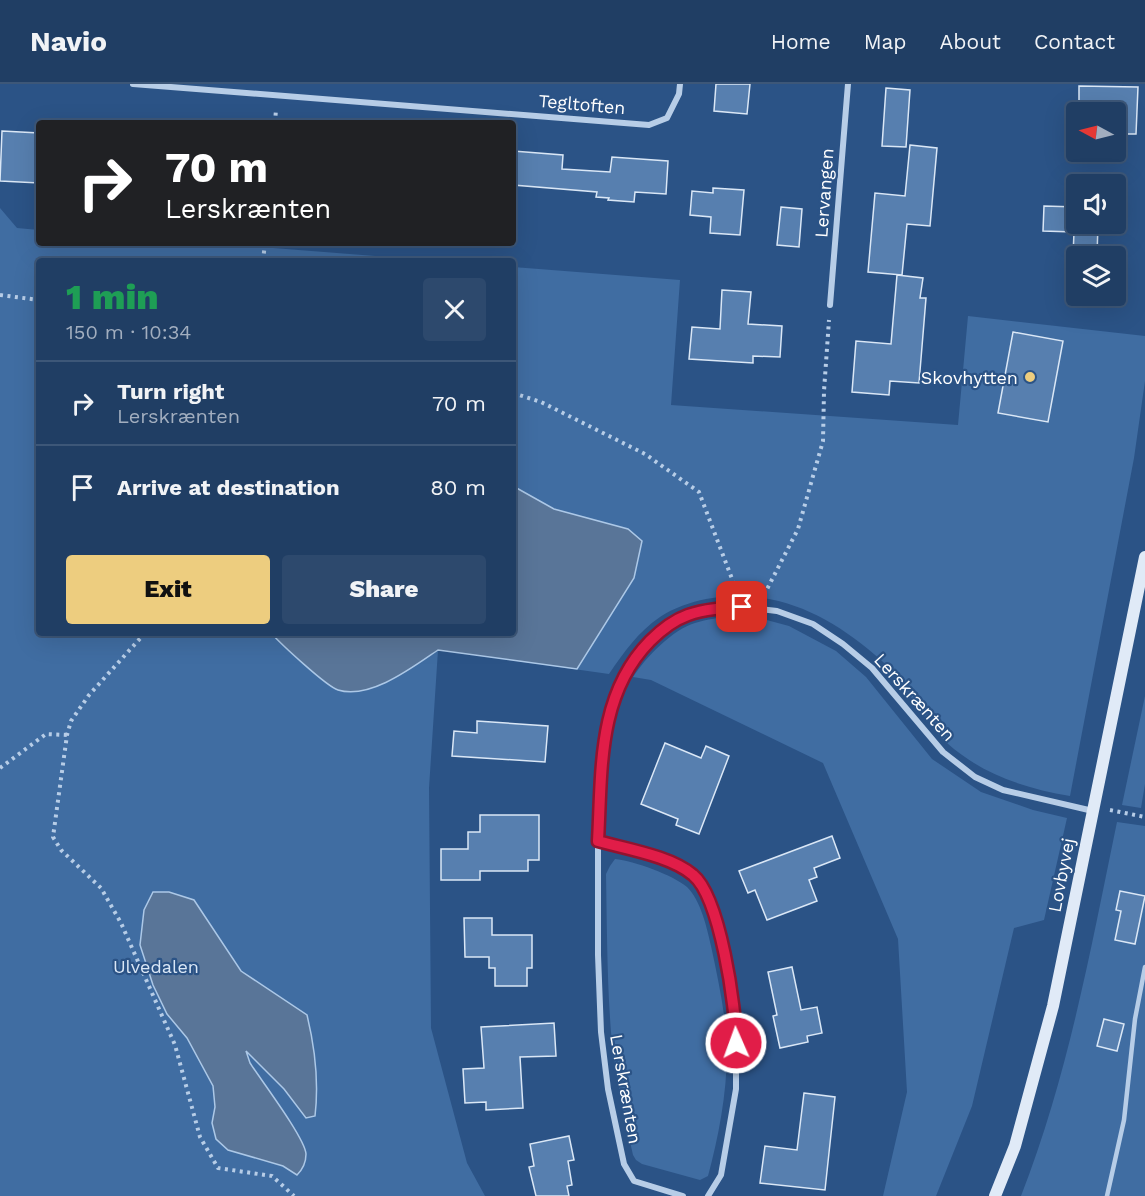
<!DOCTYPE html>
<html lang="en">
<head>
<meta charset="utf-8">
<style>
  :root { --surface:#203e64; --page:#2d496d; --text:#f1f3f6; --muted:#a2aebf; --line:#3d5778; --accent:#edcd7f }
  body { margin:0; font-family:"Work Sans",sans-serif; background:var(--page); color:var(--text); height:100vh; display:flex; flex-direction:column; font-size:22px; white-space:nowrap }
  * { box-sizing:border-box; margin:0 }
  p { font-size:20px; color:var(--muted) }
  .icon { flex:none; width:33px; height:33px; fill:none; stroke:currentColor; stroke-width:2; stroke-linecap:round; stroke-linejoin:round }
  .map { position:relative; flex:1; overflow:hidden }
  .details { position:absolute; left:36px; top:174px; width:480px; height:378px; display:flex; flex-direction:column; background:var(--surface); border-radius:6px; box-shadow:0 6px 24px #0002,0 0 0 2px var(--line) }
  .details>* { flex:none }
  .hud { position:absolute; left:36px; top:36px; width:480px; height:126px; border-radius:6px; box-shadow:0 6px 24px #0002,0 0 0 2px var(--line); background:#202124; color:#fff; overflow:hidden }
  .needle { width:39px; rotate:277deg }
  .tools { position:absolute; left:1066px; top:18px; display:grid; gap:12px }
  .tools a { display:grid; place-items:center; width:60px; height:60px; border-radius:6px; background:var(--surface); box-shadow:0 6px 24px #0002,0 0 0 2px var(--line); font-size:30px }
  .pin { position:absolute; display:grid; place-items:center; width:51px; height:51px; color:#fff; margin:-26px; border-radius:12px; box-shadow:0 3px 9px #0006 }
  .me { position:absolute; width:66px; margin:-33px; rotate:358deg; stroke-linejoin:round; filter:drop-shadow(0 0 4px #0008) }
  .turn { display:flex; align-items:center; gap:21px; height:126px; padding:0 30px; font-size:27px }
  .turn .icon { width:78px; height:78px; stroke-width:2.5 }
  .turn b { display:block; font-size:42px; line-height:51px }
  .round { display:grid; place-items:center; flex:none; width:63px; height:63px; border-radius:6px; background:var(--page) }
  .summary { display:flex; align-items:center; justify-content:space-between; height:102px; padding:0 30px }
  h1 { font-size:36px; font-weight:800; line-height:45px; color:#1e9e55 }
  .primary-button { display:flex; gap:12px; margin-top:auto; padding:12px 30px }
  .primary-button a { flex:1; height:69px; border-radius:6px; background:var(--accent); color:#111; font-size:24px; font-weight:800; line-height:69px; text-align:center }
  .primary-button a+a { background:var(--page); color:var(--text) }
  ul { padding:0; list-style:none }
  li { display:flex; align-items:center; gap:18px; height:84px; padding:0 30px; border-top:2px solid var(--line) }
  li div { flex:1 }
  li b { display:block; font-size:22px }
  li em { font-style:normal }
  header { display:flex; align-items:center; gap:36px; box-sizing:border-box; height:84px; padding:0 30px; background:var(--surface); border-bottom:2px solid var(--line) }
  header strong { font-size:28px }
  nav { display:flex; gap:33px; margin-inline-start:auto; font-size:21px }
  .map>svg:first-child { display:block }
  .green { fill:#406da2 }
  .water { fill:#597598; stroke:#acc8e7; stroke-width:1.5 }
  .building { fill:#577faf; stroke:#dae7f6; stroke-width:1.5 }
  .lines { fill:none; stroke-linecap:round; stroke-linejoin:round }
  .path { stroke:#b7cde7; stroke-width:4; stroke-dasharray:3 4.5; stroke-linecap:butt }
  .lane { stroke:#b7cde7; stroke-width:4.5 }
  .street { stroke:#b7cde7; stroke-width:6 }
  .secondary { stroke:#e0eaf7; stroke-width:12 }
  .route-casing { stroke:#92132f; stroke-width:15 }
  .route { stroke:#e11d48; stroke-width:10 }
  .poi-dot { fill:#edcd7f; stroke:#2b5386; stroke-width:2 }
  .labels { text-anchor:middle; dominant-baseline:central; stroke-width:4.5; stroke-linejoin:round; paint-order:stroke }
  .street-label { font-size:18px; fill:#fff; stroke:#2b5386 }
  .poi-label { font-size:18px; fill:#fff; stroke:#2b5386; text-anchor:end }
  .park-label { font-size:18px; fill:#dae7f6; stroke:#2b5386 }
</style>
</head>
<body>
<header>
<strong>Navio</strong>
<nav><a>Home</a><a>Map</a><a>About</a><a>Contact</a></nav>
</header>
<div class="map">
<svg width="1145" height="1112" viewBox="0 0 1145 1112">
  <rect width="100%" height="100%" fill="#2b5386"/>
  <g class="green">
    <path d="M0,124l17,20 22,2v13h170l230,18h-400v372h474v-366l167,13 -9,125 287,20 10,-109 177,20v45l-11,77 -64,338c-46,-8 -87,-21 -123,-53 -24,-22 -41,-60 -65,-82 -50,-45 -107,-75 -176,-62 -15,3 -33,9 -46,18 -22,15 -36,35 -51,57l-171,-24 -9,138 2,240 36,135 18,33h-485z"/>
    <path d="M732,531l23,2 34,9 47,25 30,26 66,82 49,33 52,18 34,8 -23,102 -30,8 -42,178 -36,90h-53l24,-104 -9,-153 -75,-176 -172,-83 -18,-3c13,-20 39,-47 62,-54 12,-4 25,-5 37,-8z"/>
    <polygon points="1145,612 1145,700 1141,724 1122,721"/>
    <path d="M1117,738l28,4v370h-124c47,-120 70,-248 96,-374z"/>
    <path d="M615,775c19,2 58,16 72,28 14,14 20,41 24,59 6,28 12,56 15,85 4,46 -6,101 -18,145l-8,4 -58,-16 -6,-4 -3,-5c-9,-41 -18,-81 -22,-123 -4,-52 -4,-105 -5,-158l4,-8z"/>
  </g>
  <g class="water">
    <path d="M513,402l41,23 74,20 14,12 -8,37 -57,91 -139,-19c-25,17 -68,50 -100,40 -12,-4 -57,-46 -67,-57h242z"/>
    <path d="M153,808h16l25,8 47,71 66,44c8,33 12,67 8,101l-9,2 -22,-29 -38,-38 4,12c11,17 55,75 56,91 0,9 -3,15 -9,21l-14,-9 -55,-16 -12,-11 -4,-16 3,-16 -2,-21 -26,-48 -20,-24 -14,-29 -13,-40 4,-35z"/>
  </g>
  <g class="building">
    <polygon points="716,0 750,0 747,30 714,27"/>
    <polygon points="1079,2 1138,3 1136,50 1116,50 1116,28 1079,28"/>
    <polygon points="886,4 910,6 906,63 882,62"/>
    <polygon points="2,47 39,49 39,99 0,97"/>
    <polygon points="910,61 937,64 930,142 907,140 902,191 868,188 875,109 905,112"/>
    <polygon points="513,67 563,71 562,85 610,88 612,73 668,77 666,110 635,108 634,118 608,116 609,114 596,113 597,108 513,101"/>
    <polygon points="713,104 744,106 740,151 710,149 711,133 690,131 692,107 713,109"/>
    <polygon points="1044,122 1077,123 1077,140 1098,140 1097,172 1073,172 1074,148 1043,147"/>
    <polygon points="781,123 802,125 799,163 777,161"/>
    <polygon points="897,191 923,194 920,214 926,214 919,299 890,297 889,311 852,308 856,257 891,260"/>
    <polygon points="722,206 751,208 748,240 782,242 780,273 753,272 753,279 689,275 692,243 720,245"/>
    <polygon points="1013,248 1063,257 1048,338 998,329"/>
    <polygon points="477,637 548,642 545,678 452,672 454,647 477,649"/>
    <polygon points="665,659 701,674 706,662 729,672 699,750 676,741 678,735 641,720"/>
    <polygon points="480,731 539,731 539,776 528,776 528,787 480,787 480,796 441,796 441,765 468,765 468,748 480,748"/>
    <polygon points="832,752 840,774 814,784 817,793 809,796 817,817 767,836 755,806 748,809 739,787"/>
    <polygon points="1120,807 1145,812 1135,860 1115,856 1121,827 1116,826"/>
    <polygon points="464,834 492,834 492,851 532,851 532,884 527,884 527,902 495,902 495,884 489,884 489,873 465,873"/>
    <polygon points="792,883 801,926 817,923 822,949 807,952 808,958 780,964 773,932 777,931 768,888"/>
    <polygon points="1104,935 1124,940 1117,967 1097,962"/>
    <polygon points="554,939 556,972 520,973 523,1024 486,1026 486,1018 465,1019 463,985 484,984 481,943"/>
    <polygon points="804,1009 835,1013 825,1106 760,1099 765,1062 797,1066"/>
    <polygon points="569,1052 574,1076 568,1077 572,1101 567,1102 569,1112 536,1112 529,1083 534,1082 530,1060"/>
  </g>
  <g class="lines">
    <g class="path">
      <polyline points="275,39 276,25"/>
      <polyline points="263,177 265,159"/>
      <polyline points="0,211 39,216"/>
      <polyline points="513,309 541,318 645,370 699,408 737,508"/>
      <polyline points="764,511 798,445 823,357 824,307 829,236"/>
      <polyline points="145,549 89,611 71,637 67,651 53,753 61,766 101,804 121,839 175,961 200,1053 218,1084 272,1092 294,1112"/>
      <polyline points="0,684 46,650 67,651"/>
      <polyline points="1110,726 1145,733"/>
    </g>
    <polyline class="lane" points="1107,1112 1124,1036 1135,935 1145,883"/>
    <g class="street">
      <polyline points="133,0 649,41 667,34 679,10 680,0"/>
      <polyline points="830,221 848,0"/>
      <polyline points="598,757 670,778 694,791 707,810 726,876 736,936 736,1005 721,1091 708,1112"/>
      <polyline points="683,1112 634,1097 624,1080 608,1005 601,948 598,871 598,757 605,645 618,602 638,570 660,548 686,531 714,525 742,523 777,527 813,540 843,560 872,584 943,668 975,693 1003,706 1093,727"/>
    </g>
    <polyline class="secondary" points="995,1112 1015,1062 1053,922 1145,473"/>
  </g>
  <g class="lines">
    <defs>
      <path id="route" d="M736,959c0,-36 -16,-146 -43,-168 -22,-19 -67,-26 -95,-34 4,-71 -1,-146 52,-200 10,-10 24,-21 38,-26 17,-6 36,-7 54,-8"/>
    </defs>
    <use href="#route" class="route-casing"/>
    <use href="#route" class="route"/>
  </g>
  <circle class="poi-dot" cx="1030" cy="293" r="6"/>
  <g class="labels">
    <g class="street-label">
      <text transform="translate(582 20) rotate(5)">Tegltoften</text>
      <text transform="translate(824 109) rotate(-86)">Lervangen</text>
      <text transform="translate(915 613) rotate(48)">Lerskrænten</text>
      <text transform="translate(1061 791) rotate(-79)">Lovbyvej</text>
      <text transform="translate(626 1005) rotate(80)">Lerskrænten</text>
    </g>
    <g class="poi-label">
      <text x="1018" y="293">Skovhytten</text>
    </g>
    <g class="park-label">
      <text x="156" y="882">Ulvedalen</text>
    </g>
  </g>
</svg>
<div class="tools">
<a><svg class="needle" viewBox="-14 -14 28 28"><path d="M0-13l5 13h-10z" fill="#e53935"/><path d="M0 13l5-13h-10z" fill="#a2aebf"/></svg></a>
<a><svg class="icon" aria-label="sound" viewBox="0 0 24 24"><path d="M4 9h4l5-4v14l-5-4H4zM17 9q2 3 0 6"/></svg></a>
<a><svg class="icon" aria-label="layers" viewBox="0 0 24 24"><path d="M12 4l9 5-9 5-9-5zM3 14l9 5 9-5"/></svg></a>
</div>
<div class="pin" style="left:742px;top:523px;background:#d93025"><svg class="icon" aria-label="arrive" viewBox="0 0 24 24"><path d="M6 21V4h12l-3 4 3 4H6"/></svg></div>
<svg class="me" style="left:736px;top:959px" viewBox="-20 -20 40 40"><circle r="17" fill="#e11d48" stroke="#fff" stroke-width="3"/><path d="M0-11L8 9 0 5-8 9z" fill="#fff"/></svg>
<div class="hud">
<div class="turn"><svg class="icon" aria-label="right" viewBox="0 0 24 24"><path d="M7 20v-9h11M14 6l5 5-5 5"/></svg><div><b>70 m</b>Lerskrænten</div></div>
</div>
<section class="details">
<div class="summary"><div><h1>1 min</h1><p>150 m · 10:34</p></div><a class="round"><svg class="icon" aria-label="close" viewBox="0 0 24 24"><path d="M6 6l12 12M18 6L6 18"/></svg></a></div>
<ul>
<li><svg class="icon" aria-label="right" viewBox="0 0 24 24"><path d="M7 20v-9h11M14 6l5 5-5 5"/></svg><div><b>Turn right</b><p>Lerskrænten</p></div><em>70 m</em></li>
<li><svg class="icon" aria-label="arrive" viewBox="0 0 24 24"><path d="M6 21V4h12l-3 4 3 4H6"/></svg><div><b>Arrive at destination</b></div><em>80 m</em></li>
</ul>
<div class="primary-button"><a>Exit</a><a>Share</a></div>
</section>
</div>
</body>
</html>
